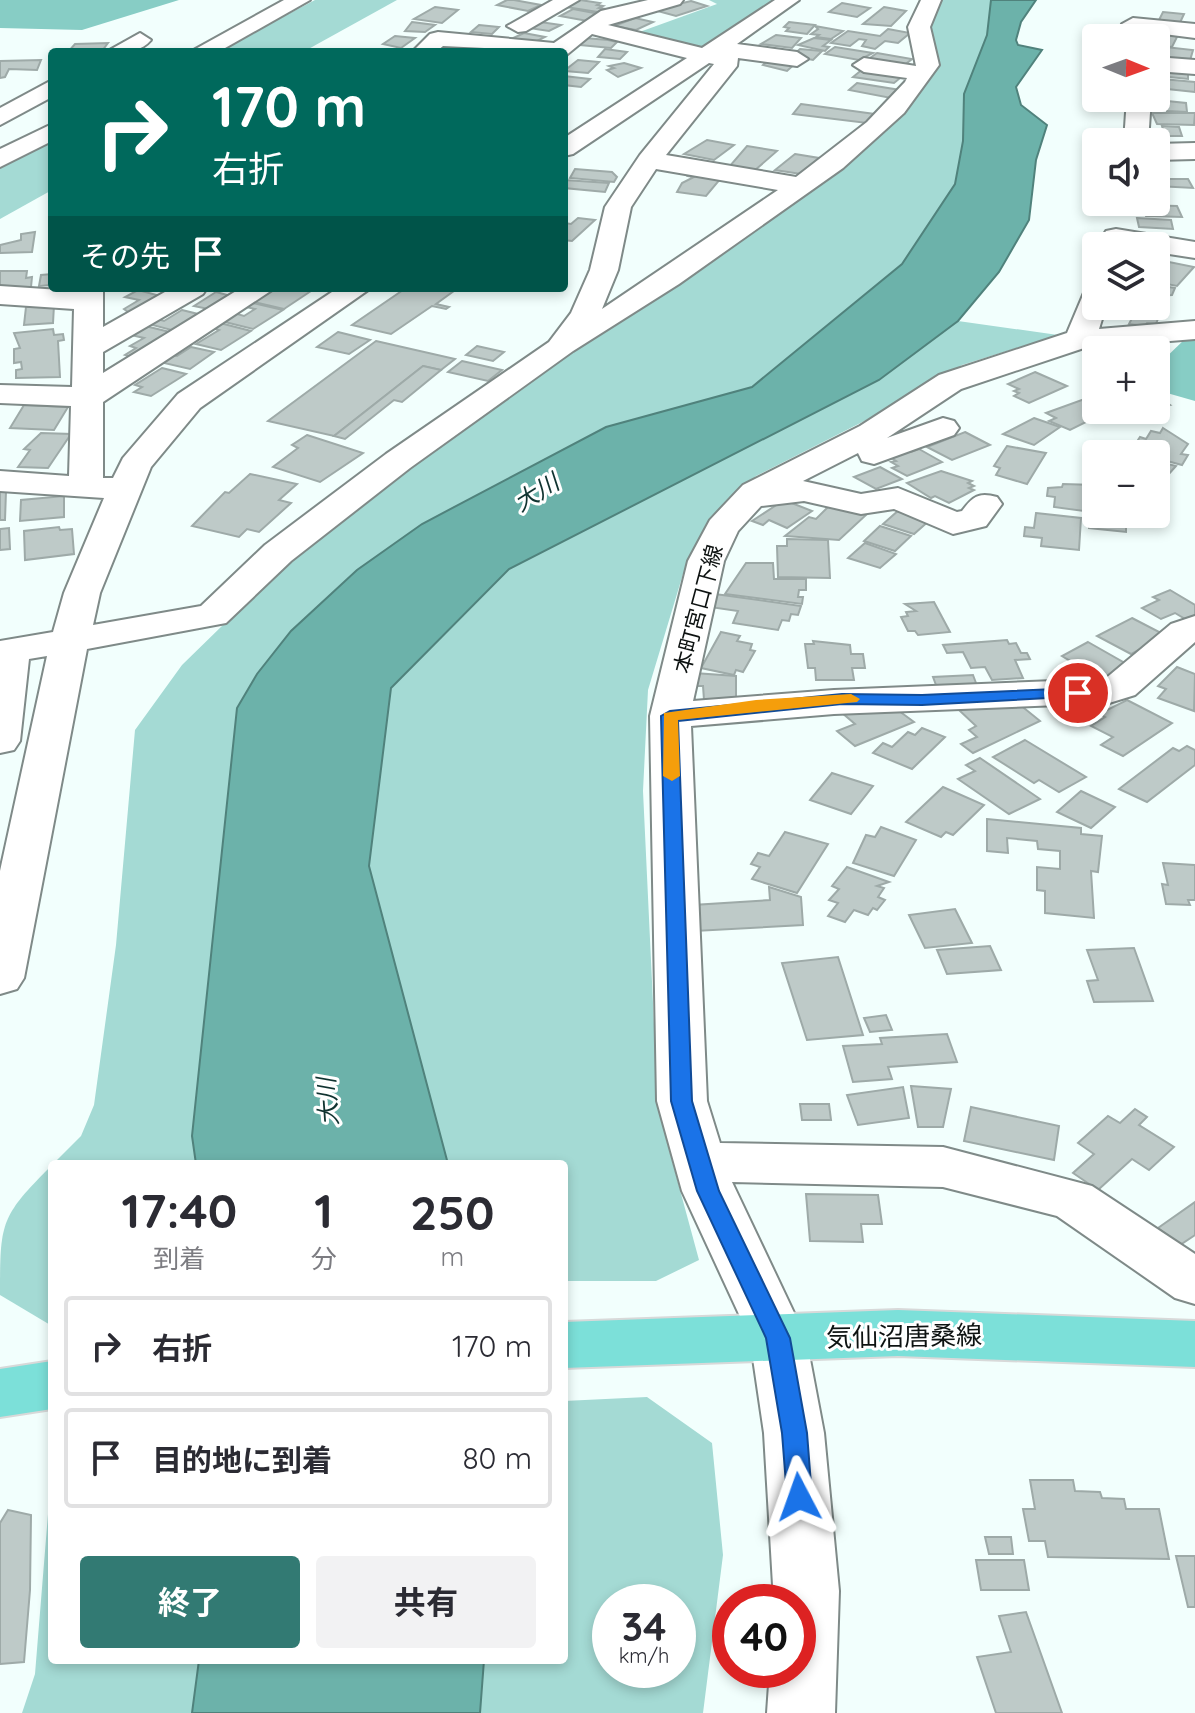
<!DOCTYPE html>
<html lang="ja">
<head>
<meta charset="utf-8">
<style>
  :root { --surface:#fff; --page:#f2f2f3; --text:#2b2b33; --muted:#7c7c81; --line:#e1e1e2; --accent:#327a73 }
  body { margin:0; font-family:Quicksand,"Noto Sans JP",sans-serif; background:var(--page); color:var(--text); height:100vh; display:flex; flex-direction:column; font-size:30px; white-space:nowrap }
  * { box-sizing:border-box; margin:0 }
  p { font-size:26px; color:var(--muted) }
  .icon { flex:none; width:44px; height:44px; fill:none; stroke:currentColor; stroke-width:2; stroke-linecap:round; stroke-linejoin:round }
  .map { position:relative; flex:1; overflow:hidden }
  .sheet { position:absolute; left:48px; top:1160px; width:520px; height:504px; display:flex; flex-direction:column; background:var(--surface); border-radius:8px; box-shadow:0 4px 12px #0003 }
  .sheet>* { flex:none }
  .hud { position:absolute; left:48px; top:48px; width:520px; height:244px; border-radius:8px; box-shadow:0 4px 12px #0003; background:#00695c; color:#fff; overflow:hidden }
  .needle { width:52px; rotate:91deg }
  .buttons { position:absolute; left:1082px; top:24px; display:grid; gap:16px }
  .buttons a { display:grid; place-items:center; width:88px; height:88px; border-radius:8px; background:var(--surface); box-shadow:0 4px 12px #0003; font-size:40px }
  .speed { position:absolute; left:592px; top:1584px; display:flex; gap:16px; font-size:40px; font-weight:700; text-align:center }
  .speed>* { display:grid; place-content:center; width:104px; height:104px; border-radius:50%; background:var(--surface); box-shadow:0 4px 12px #0003; line-height:1 }
  .speed small { font-size:20px; font-weight:400 }
  .speed .limit { border:12px solid #d22; background:#fff; color:#111 }
  .pin { position:absolute; display:grid; place-items:center; width:68px; height:68px; color:#fff; margin:-34px; border:4px solid #fff; border-radius:50%; box-shadow:0 2px 8px #0007 }
  .me { position:absolute; width:88px; margin:-44px; rotate:356deg; stroke-linejoin:round; filter:drop-shadow(0 0 6px #0008) }
  .turn { display:flex; align-items:center; gap:28px; height:168px; padding:0 32px; font-size:36px }
  .turn .icon { width:104px; height:104px; stroke-width:2.5 }
  .turn b { display:block; font-size:56px; line-height:68px }
  .then { display:flex; align-items:center; height:76px; padding:0 32px; background:#0003; gap:16px; font-size:30px }
  .eta { display:flex; justify-content:space-evenly; align-items:center; height:136px; text-align:center }
  .eta b { font-size:48px; font-weight:700; line-height:56px }
  .cta { display:flex; gap:16px; margin-top:auto; padding:16px 32px }
  .cta a { flex:1; height:92px; border-radius:8px; background:var(--accent); color:#fff; font-size:32px; font-weight:700; line-height:92px; text-align:center }
  .cta a+a { background:var(--page); color:var(--text) }
  ul { padding:0; list-style:none }
  li { display:flex; align-items:center; gap:24px; height:100px; margin:0 16px 12px; padding:0 16px; border:4px solid var(--line); border-radius:8px }
  li div { flex:1 }
  li b { display:block; font-size:30px }
  li em { font-style:normal }
  .map>svg:first-child { display:block }
  .green { fill:#a4dad4; fill-rule:evenodd }
  .forest { fill:#87cdc5 }
  .water { fill:#6cb2aa; stroke:#50827c; stroke-width:2 }
  .building { fill:#becac8; stroke:#9eaaa8; stroke-width:2 }
  .lines { fill:none; stroke-linecap:round; stroke-linejoin:round }
  .minor-casing { stroke:#7f8a88; stroke-width:4 }
  .major-casing { stroke:#d8d9d9; stroke-width:4 }
  .minor { fill:#fff; fill-rule:evenodd }
  .major { fill:#7ce0d9; fill-rule:evenodd }
  .route { fill:#1a73e8; stroke:#114b97; stroke-width:2 }
  .slow { fill:#f59e0b }
  .labels { text-anchor:middle; dominant-baseline:central; stroke-width:6; stroke-linejoin:round; paint-order:stroke }
  .street-label { font-size:22px; fill:#0d1211; stroke:#fff }
  .water-label { font-size:24px; font-style:italic; fill:#103330; stroke:#fff }
  .near-street-label { font-size:26px; fill:#0d1211; stroke:#fff }
</style>
</head>
<body>
<div class="map">
<svg width="1195" height="1713" viewBox="0 0 1195 1713">
  <rect width="100%" height="100%" fill="#f2fffd"/>
  <g class="green">
    <polygon points="315,0 397,0 303,52 217,52"/>
    <polygon points="709,0 784,0 722,51 634,34 717,4"/>
    <polygon points="931,0 991,0 987,35 964,94 963,141 955,184 902,264 752,387 606,427 423,524 357,570 291,631 192,1136 196,1164 53,1164 81,1136 94,1105 116,945 135,730 182,665 272,577 387,482 913,92"/>
    <polygon points="52,139 52,190 0,219 0,167"/>
    <polygon points="958,321 1058,335 962,365 884,411 756,476 707,532 683,574 648,690 643,791 658,1109 699,1260 656,1281 564,1281 564,1164 434,1164 368,866 391,688 509,569 879,380"/>
    <path d="M52,1165v161l-52,-31c0,-73 0,-78 52,-130z"/>
    <path d="M647,1397l65,46 11,112 -20,158h-223l4,-53h80v-259zM610,1602h68v68h-68z"/>
    <polygon points="52,1465 52,1660 199,1660 192,1713 22,1713 35,1674"/>
  </g>
  <g class="forest">
    <polygon points="0,0 179,0 82,30 0,28"/>
    <polygon points="1186,338 1195,339 1195,401 1167,393 1156,386 1156,367"/>
  </g>
  <g class="water">
    <polygon points="991,0 1036,0 1021,22 1016,40 1018,45 1042,50 1016,87 1021,105 1047,125 1036,160 1029,220 999,272 958,321 879,380 509,569 391,688 369,866 448,1164 196,1164 192,1136 237,708 257,674 291,631 357,570 422,524 606,427 752,387 902,264 955,184 963,141 964,94 987,35"/>
    <polygon points="199,1660 484,1660 480,1713 192,1713"/>
  </g>
  <g class="building">
    <polygon points="507,0 514,0 541,5 528,11 497,5"/>
    <polygon points="580,0 600,3 597,5 603,6 599,8 606,9 604,13 566,7"/>
    <polygon points="691,1 707,6 676,16 654,10"/>
    <polygon points="842,3 870,8 857,17 829,12"/>
    <polygon points="435,7 458,10 442,23 414,19"/>
    <polygon points="884,7 906,11 891,26 863,24"/>
    <polygon points="573,9 605,15 593,22 560,16"/>
    <polygon points="1163,12 1184,14 1178,27 1157,24"/>
    <polygon points="635,18 653,22 636,30 614,26"/>
    <polygon points="412,22 435,25 425,32 405,31"/>
    <polygon points="540,22 561,25 549,31 529,28"/>
    <polygon points="789,22 815,25 807,34 786,31 789,28 784,27"/>
    <polygon points="479,25 499,27 492,34 471,32"/>
    <polygon points="815,26 843,31 831,39 816,37 819,35 811,34 818,29"/>
    <polygon points="888,29 910,33 898,43 885,41 875,49 862,46 866,40 859,39 850,46 831,43 848,31 880,36"/>
    <polygon points="1154,29 1180,31 1172,47 1156,45 1160,37 1150,36"/>
    <polygon points="524,33 545,37 533,43 511,39"/>
    <polygon points="776,35 801,38 792,48 761,44"/>
    <polygon points="395,36 415,38 401,48 383,44"/>
    <polygon points="585,38 608,40 617,42 611,48 579,45"/>
    <polygon points="814,38 831,40 823,46 829,47 825,51 798,45"/>
    <polygon points="108,43 102,51 68,52 75,44"/>
    <polygon points="466,46 492,48 488,52 452,52"/>
    <polygon points="1156,46 1193,50 1189,64 1162,58 1164,53 1156,53"/>
    <polygon points="835,47 873,53 859,60 825,54"/>
    <polygon points="605,49 627,52 620,59 598,57"/>
    <polygon points="800,49 822,51 813,60 792,56"/>
    <polygon points="877,53 912,59 902,67 863,63"/>
    <polygon points="41,60 37,70 9,69 5,77 0,78 0,61"/>
    <polygon points="578,60 599,62 588,73 564,71"/>
    <polygon points="798,61 787,71 763,65 766,62"/>
    <polygon points="624,63 641,68 618,77 607,70 614,68 609,66"/>
    <polygon points="1160,67 1188,69 1188,79 1160,76"/>
    <polygon points="864,68 905,74 894,83 853,77"/>
    <polygon points="564,76 590,79 581,87 564,85"/>
    <polygon points="1162,79 1195,82 1195,92 1167,89 1162,86"/>
    <polygon points="857,83 900,90 891,98 849,90"/>
    <polygon points="1167,101 1186,103 1187,112 1167,111"/>
    <polygon points="801,104 875,114 867,123 793,114"/>
    <polygon points="1152,113 1195,113 1194,125 1157,124"/>
    <polygon points="1162,126 1179,127 1182,136 1165,136"/>
    <polygon points="707,140 734,145 714,160 684,154"/>
    <polygon points="747,146 777,151 754,171 729,167"/>
    <polygon points="795,154 819,158 801,174 775,170"/>
    <polygon points="575,169 612,172 617,177 614,182 570,178"/>
    <polygon points="693,171 722,177 706,196 677,192 682,183 694,177 688,176"/>
    <polygon points="1156,179 1188,179 1193,188 1157,186"/>
    <polygon points="564,180 609,183 605,192 564,188"/>
    <polygon points="1141,205 1177,206 1182,217 1146,216"/>
    <polygon points="578,218 595,220 572,241 564,240 564,223 571,224"/>
    <polygon points="1137,218 1171,220 1173,229 1139,227"/>
    <polygon points="35,232 32,252 0,253 0,245 21,240 21,234"/>
    <polygon points="1159,260 1194,267 1177,286 1156,282"/>
    <polygon points="0,271 27,271 26,278 32,277 31,287 0,287"/>
    <polygon points="52,274 52,288 69,289 51,290 51,285 39,286 41,275"/>
    <polygon points="1163,286 1175,288 1172,295 1156,296 1156,290 1160,291"/>
    <polygon points="275,288 310,288 314,289 284,309 250,301"/>
    <polygon points="406,288 458,288 436,304 449,307 446,309 432,306 391,334 352,325"/>
    <polygon points="138,290 164,297 132,316 124,315 128,312 124,309 139,300 125,297"/>
    <polygon points="216,292 235,297 213,310 194,306"/>
    <polygon points="1156,299 1165,300 1156,324 1147,323 1145,326 1129,324 1136,311 1113,306 1156,306"/>
    <polygon points="249,302 283,310 253,329 221,321 234,313 244,316 255,309 242,306"/>
    <polygon points="54,305 53,323 24,325 26,307"/>
    <polygon points="182,310 202,315 175,331 145,323 154,318 164,321"/>
    <polygon points="220,323 251,331 221,350 196,344 219,330 212,328"/>
    <polygon points="141,325 174,333 135,358 125,355 136,348 130,346 144,338 127,334"/>
    <polygon points="53,329 54,335 63,334 64,340 58,341 60,377 16,378 16,370 22,369 21,362 14,363 14,349 20,348 14,333"/>
    <polygon points="338,332 370,340 349,354 317,347"/>
    <polygon points="376,341 455,359 441,370 423,366 334,436 268,421"/>
    <polygon points="477,346 504,352 493,361 466,355"/>
    <polygon points="191,347 214,352 190,369 164,363 171,355 177,356"/>
    <polygon points="462,361 502,370 488,381 448,372"/>
    <polygon points="423,366 441,370 402,402 394,400 345,439 334,436"/>
    <polygon points="162,368 186,374 151,396 134,392 142,387 135,385"/>
    <polygon points="1035,372 1067,386 1029,403 1014,396 1019,393 1014,391 1019,389 1008,384"/>
    <polygon points="1156,395 1170,405 1159,407 1163,410 1142,415 1134,410 1156,410"/>
    <polygon points="1090,397 1096,399 1096,410 1110,410 1070,430 1049,421 1056,418 1046,413"/>
    <polygon points="24,405 68,407 54,430 10,428"/>
    <polygon points="1034,418 1060,427 1034,445 1003,434"/>
    <polygon points="1163,428 1188,444 1181,454 1188,455 1182,465 1156,458 1156,454 1138,454 1143,448 1134,446 1140,437 1146,439 1151,431 1160,433"/>
    <polygon points="965,432 990,445 952,460 927,447"/>
    <polygon points="41,433 71,434 48,468 18,467 30,450 24,449"/>
    <polygon points="307,435 363,453 320,482 273,467 298,448 292,445"/>
    <polygon points="1007,446 1046,453 1027,484 996,475 1000,468 994,466"/>
    <polygon points="903,448 911,452 919,449 942,462 907,476 892,468 898,466 891,462 896,461 890,457"/>
    <polygon points="1156,461 1176,466 1159,485 1156,485"/>
    <polygon points="880,467 902,479 876,489 854,477"/>
    <polygon points="941,471 972,481 968,483 974,486 969,488 974,490 949,503 935,496 931,498 907,483"/>
    <polygon points="250,474 297,484 279,500 291,503 259,532 247,529 239,537 192,526 225,492 229,493"/>
    <polygon points="1063,484 1095,485 1091,512 1054,507 1055,497 1047,496 1048,488 1062,487"/>
    <polygon points="6,491 5,520 0,520 0,492"/>
    <polygon points="64,496 64,517 20,521 21,500"/>
    <polygon points="784,500 812,511 787,528 769,520 763,525 752,521"/>
    <polygon points="831,504 866,515 839,540 785,536 809,517 816,519"/>
    <polygon points="899,510 930,520 914,534 883,524"/>
    <polygon points="1036,513 1081,518 1079,550 1041,546 1042,538 1024,536 1025,527 1034,528"/>
    <polygon points="1089,519 1126,522 1126,532 1089,528"/>
    <polygon points="880,526 911,536 895,551 864,541"/>
    <polygon points="59,527 60,530 72,529 74,554 25,560 24,531"/>
    <polygon points="9,528 10,549 0,550 0,529"/>
    <polygon points="787,539 828,540 830,578 778,577 777,546 787,546"/>
    <polygon points="865,543 896,554 880,568 848,558"/>
    <polygon points="746,563 773,563 774,579 806,579 806,590 799,590 798,597 803,597 802,604 725,594"/>
    <polygon points="1170,590 1195,605 1195,616 1187,620 1175,613 1161,619 1142,608 1159,600 1153,597"/>
    <polygon points="715,594 801,606 798,615 791,614 789,621 782,620 778,630 733,623 738,611 710,607"/>
    <polygon points="934,602 950,632 918,635 915,631 908,631 901,617 908,616 906,612 916,611 905,604"/>
    <polygon points="1132,618 1165,635 1131,654 1097,636"/>
    <polygon points="721,632 740,636 737,641 752,644 750,650 755,651 743,672 736,670 734,675 701,668"/>
    <polygon points="1007,640 1009,644 1016,643 1021,653 1027,653 1030,659 1015,660 1023,678 992,680 985,667 971,668 963,652 947,653 943,645"/>
    <polygon points="813,641 850,645 851,654 863,654 865,668 852,668 854,680 816,680 815,668 808,668 805,644 814,644"/>
    <polygon points="1088,642 1130,666 1102,680 1062,656"/>
    <polygon points="1177,667 1195,674 1194,711 1158,698 1166,689 1158,686"/>
    <polygon points="694,673 736,676 736,697 731,697 731,701 704,700 703,686 694,686"/>
    <polygon points="973,675 979,691 939,693 933,677"/>
    <polygon points="1127,700 1172,723 1123,756 1101,745 1113,737 1091,726 1105,717 1099,714"/>
    <polygon points="1019,704 1040,721 973,753 961,744 977,737 969,730 976,726 959,710"/>
    <polygon points="895,708 914,722 855,746 837,731 855,724 841,712"/>
    <polygon points="922,728 945,737 912,769 873,753 883,743 892,747 908,732 915,735"/>
    <polygon points="1025,740 1086,777 1059,792 1039,780 1034,783 993,757"/>
    <polygon points="1187,746 1195,750 1195,765 1147,802 1119,789 1173,748 1179,751"/>
    <polygon points="980,758 1040,799 1009,814 958,779 975,771 966,765"/>
    <polygon points="832,773 873,786 851,814 810,800"/>
    <polygon points="943,787 984,805 953,835 946,832 941,837 906,822"/>
    <polygon points="1081,791 1115,807 1091,828 1057,812"/>
    <polygon points="987,819 1081,828 1081,834 1102,836 1098,872 1091,871 1094,918 1045,913 1045,891 1037,890 1037,867 1060,869 1060,851 1038,849 1037,841 1007,838 1008,853 987,851"/>
    <polygon points="881,827 916,840 894,876 853,863 866,835 875,837"/>
    <polygon points="785,832 828,844 797,893 752,879 760,867 751,864 758,853 769,856"/>
    <polygon points="1163,863 1195,865 1195,900 1188,900 1190,905 1166,904 1162,884 1168,885"/>
    <polygon points="847,867 889,882 877,886 884,888 878,897 885,900 877,910 873,908 868,915 854,910 845,922 828,916 838,903 829,900 839,889 832,886"/>
    <polygon points="769,887 801,897 803,925 695,931 693,905 770,900"/>
    <polygon points="955,909 972,943 925,948 909,915"/>
    <polygon points="990,946 1001,970 947,974 937,950"/>
    <polygon points="1134,948 1153,1001 1094,1002 1087,981 1098,980 1087,950"/>
    <polygon points="838,957 863,1035 807,1040 782,963"/>
    <polygon points="886,1015 892,1030 870,1032 864,1018"/>
    <polygon points="947,1034 957,1062 888,1067 892,1079 853,1082 843,1046 882,1044 880,1038"/>
    <polygon points="911,1086 951,1089 943,1127 918,1127"/>
    <polygon points="903,1087 909,1118 858,1125 847,1095"/>
    <polygon points="800,1104 829,1104 831,1120 802,1120"/>
    <polygon points="971,1107 1059,1126 1054,1160 964,1141"/>
    <polygon points="1135,1109 1147,1117 1139,1125 1174,1147 1149,1170 1132,1159 1098,1190 1073,1173 1094,1154 1078,1143 1108,1116 1120,1123"/>
    <polygon points="806,1194 878,1195 882,1224 861,1224 863,1242 810,1241"/>
    <polygon points="1195,1202 1195,1235 1180,1245 1158,1228"/>
    <polygon points="1030,1480 1073,1480 1075,1491 1100,1492 1102,1498 1124,1499 1126,1509 1159,1509 1169,1559 1048,1557 1045,1541 1029,1541 1023,1509 1035,1509"/>
    <polygon points="8,1510 31,1515 30,1590 24,1662 0,1664 0,1523"/>
    <polygon points="985,1537 1011,1537 1013,1554 989,1554"/>
    <polygon points="1176,1556 1195,1556 1195,1607 1188,1607"/>
    <polygon points="976,1560 1024,1560 1029,1590 981,1590"/>
    <polygon points="1026,1612 1062,1713 996,1713 977,1657 1011,1652 999,1616"/>
  </g>
  <g class="lines">
    <defs>
      <g id="minor">
        <polygon points="284,0 310,0 218,52 190,52"/>
        <polygon points="553,0 579,0 526,31 518,32 507,26"/>
        <path d="M648,0h35l-3,4 -72,21 94,23 73,-48h24l-62,44 60,8 11,7 -11,7 -59,-8 -1,8 -71,89 130,22 71,-55 38,-40 2,-4 -43,-6 -11,-7 11,-7 52,8 -8,-39 13,-27h20l-11,27 9,38 -35,48 -61,55 -164,116 -106,67 -163,117 -119,93 -65,62 -139,26 -63,329 -7,11 -17,5v-123l47,-215 -18,3 -9,82 -6,9 -14,3v-112l53,-9 11,-39 40,-95 -104,-7v-20l69,5 2,-70 -71,-3v-18l72,2 2,-78 -74,-5v-18l75,5v-3h28v39l69,-39h35l-4,6 -100,58v21l138,-85h34l-172,114v76h10l10,-20 55,-64 160,-106h33l-171,120 -49,59 -51,126 -7,32 108,-19 64,-61 121,-91 163,-112 22,-29 19,-43 15,-63 35,-52 74,-91 -5,-1 -136,91 -9,2v-18l123,-80 -95,-24 -28,23v-5l-121,-6 -7,6h-24l18,-18 8,-2 116,11 47,-32zM656,169l122,21 -176,119 16,-39 13,-63z"/>
        <polygon points="1133,18 1195,24 1195,38 1125,29 1122,24"/>
        <path d="M140,33l11,7c-12,14 -28,12 -45,12z"/>
        <polygon points="1156,57 1195,60 1195,74 1156,71"/>
        <polygon points="52,80 52,97 0,125 0,108"/>
        <polygon points="1127,98 1151,98 1148,142 1124,142"/>
        <polygon points="52,124 52,141 0,167 0,149"/>
        <polygon points="1195,143 1195,159 1156,160 1156,144"/>
        <polygon points="1116,229 1195,242 1195,258 1156,252 1156,246 1106,243 1102,237 1106,231"/>
        <path d="M1096,285v21h10l-7,23 96,-8v18l-111,9 -123,41 -74,49 56,-20 11,3 5,7 -5,7 -80,29 -12,-3 -4,-8 -55,28 58,13 37,-6 59,24 5,-1c11,-15 17,-19 35,-14l5,7 -16,22 -33,8 -59,-25 -33,5 -57,-13 -43,5 -23,25 -14,30 -31,140 141,-11 271,-11 66,-55 24,-8v26l-60,53 -26,8 -275,11 -143,12 16,375 13,42 223,4 149,39 103,68v50l-20,-6 -118,-82 -114,-29 -211,-5 74,156 18,95 15,158 -4,122h-68l3,-43h28v-68h-24l-10,-169 -14,-95 -68,-147 -25,-90 -7,-385 38,-155 22,-41 33,-35 117,-59 79,-51 128,-42 19,-45z"/>
      </g>
      <g id="major">
        <polygon points="898,1310 1195,1321 1195,1367 898,1356 564,1368 564,1322"/>
        <polygon points="52,1361 52,1409 0,1417 0,1369"/>
      </g>
    </defs>
    <use href="#minor" class="minor-casing"/>
    <use href="#major" class="major-casing"/>
    <use href="#minor" class="minor"/>
    <use href="#major" class="major"/>
  </g>
  <polygon class="route" points="1078,688 1084,689 1084,696 922,705 842,704 678,721 692,1101 719,1191 790,1338 807,1433 812,1497 808,1504 799,1508 790,1504 787,1497 782,1433 766,1338 697,1191 671,1101 661,716 670,711 842,694 922,695"/>
  <polygon class="slow" points="851,694 860,699 857,702 678,720 680,776 672,781 663,776 664,713 756,700"/>
  <g class="labels">
    <g class="street-label">
      <text transform="translate(698 609) rotate(-75)">本町宮口下線</text>
    </g>
    <g class="water-label">
      <text transform="translate(536 492) rotate(-32)">大川</text>
      <text transform="translate(327 1102) rotate(-94)">大川</text>
    </g>
    <g class="near-street-label">
      <text transform="translate(904 1336) rotate(-1)">気仙沼唐桑線</text>
    </g>
  </g>
</svg>
<div class="buttons">
<a><svg class="needle" viewBox="-14 -14 28 28"><path d="M0-13l5 13h-10z" fill="#e53935"/><path d="M0 13l5-13h-10z" fill="#7c7c81"/></svg></a>
<a><svg class="icon" aria-label="sound" viewBox="0 0 24 24"><path d="M4 9h4l5-4v14l-5-4H4zM17 9q2 3 0 6"/></svg></a>
<a><svg class="icon" aria-label="layers" viewBox="0 0 24 24"><path d="M12 4l9 5-9 5-9-5zM3 14l9 5 9-5"/></svg></a>
<a>+</a>
<a>−</a>
</div>
<div class="speed"><div>34<small>km/h</small></div><div class="limit">40</div></div>
<div class="pin" style="left:1078px;top:693px;background:#d93025"><svg class="icon" aria-label="arrive" viewBox="0 0 24 24"><path d="M6 21V4h12l-3 4 3 4H6"/></svg></div>
<svg class="me" style="left:799px;top:1497px" viewBox="-20 -20 40 40"><path d="M0-17L14 15 0 8-14 15z" fill="#1a73e8" stroke="#fff" stroke-width="4"/></svg>
<div class="hud">
<div class="turn"><svg class="icon" aria-label="right" viewBox="0 0 24 24"><path d="M7 20v-9h11M14 6l5 5-5 5"/></svg><div><b>170 m</b>右折</div></div>
<div class="then">その先<svg class="icon" aria-label="arrive" viewBox="0 0 24 24"><path d="M6 21V4h12l-3 4 3 4H6"/></svg></div>
</div>
<section class="sheet">
<div class="eta">
<div><b>17:40</b><p>到着</p></div>
<div><b>1</b><p>分</p></div>
<div><b>250</b><p>m</p></div>
</div>
<ul>
<li><svg class="icon" aria-label="right" viewBox="0 0 24 24"><path d="M7 20v-9h11M14 6l5 5-5 5"/></svg><div><b>右折</b></div><em>170 m</em></li>
<li><svg class="icon" aria-label="arrive" viewBox="0 0 24 24"><path d="M6 21V4h12l-3 4 3 4H6"/></svg><div><b>目的地に到着</b></div><em>80 m</em></li>
</ul>
<div class="cta"><a>終了</a><a>共有</a></div>
</section>
</div>
</body>
</html>
